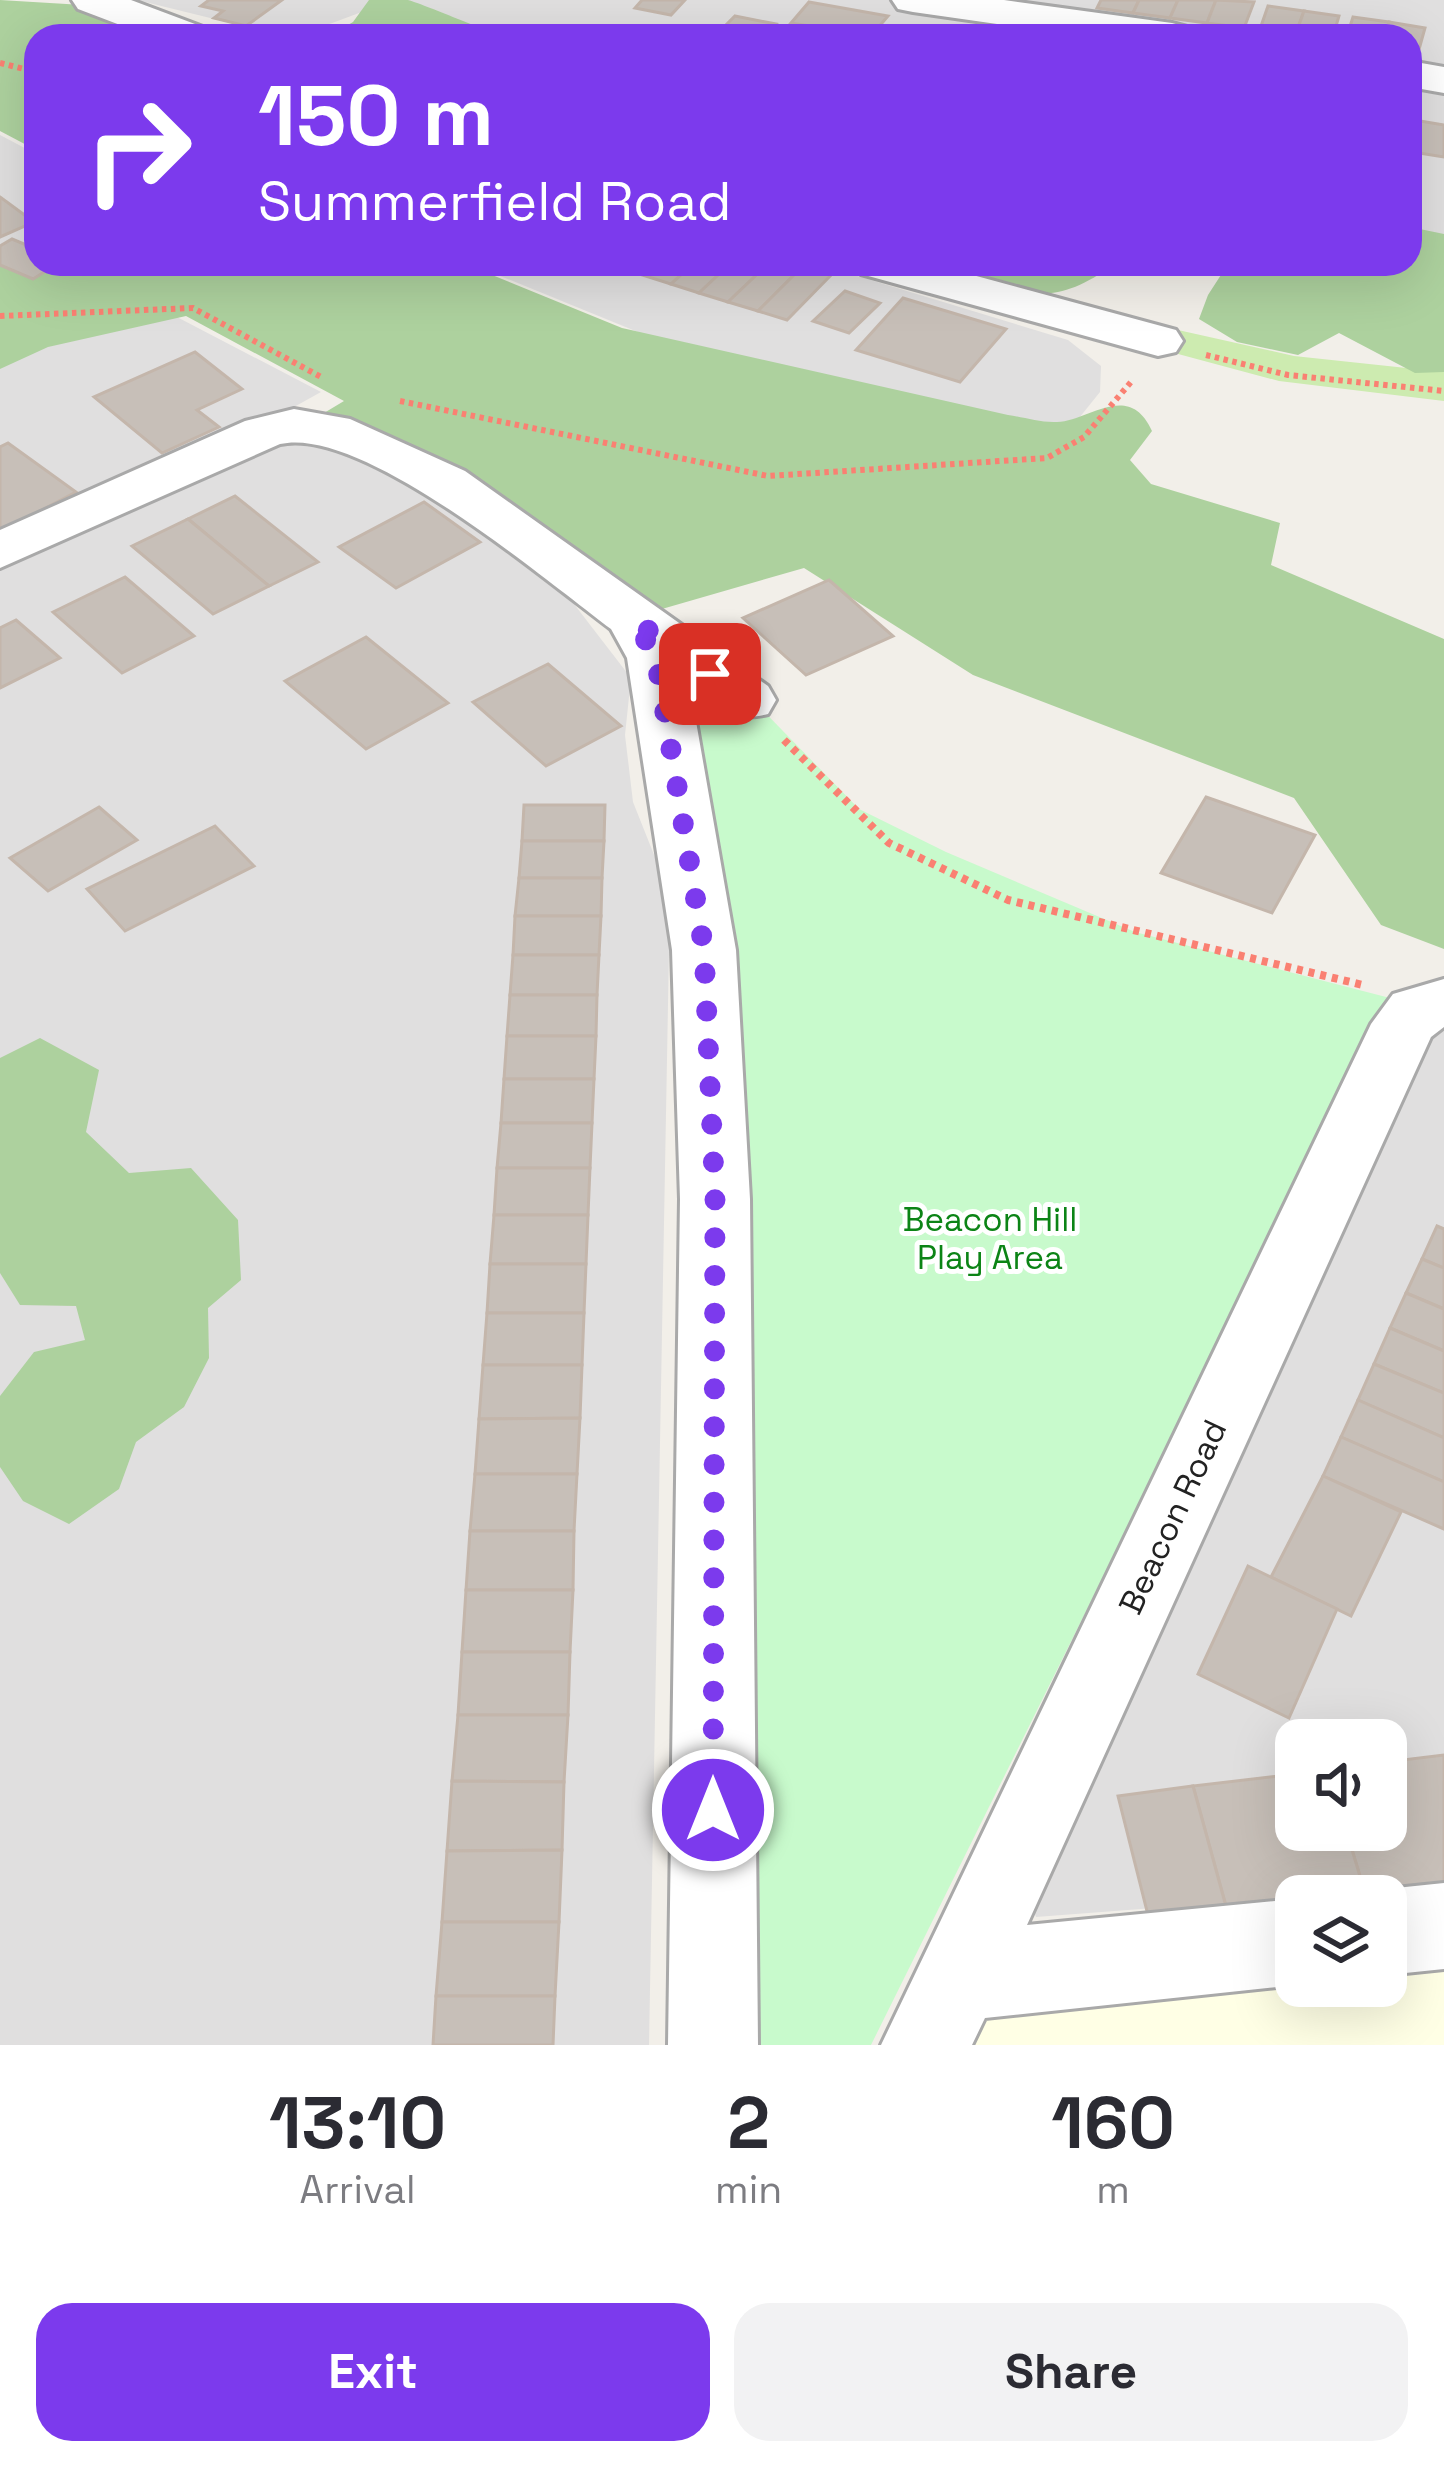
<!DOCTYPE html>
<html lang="en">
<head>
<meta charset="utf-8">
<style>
  :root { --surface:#fff; --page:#f2f2f3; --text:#2b2b33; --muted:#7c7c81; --accent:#7c3aed }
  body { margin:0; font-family:"Space Grotesk",sans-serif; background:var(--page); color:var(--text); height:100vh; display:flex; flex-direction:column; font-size:45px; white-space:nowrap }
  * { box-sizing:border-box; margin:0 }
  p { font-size:39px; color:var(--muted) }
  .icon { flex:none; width:66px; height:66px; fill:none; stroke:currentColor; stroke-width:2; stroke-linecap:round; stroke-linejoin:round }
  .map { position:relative; height:2045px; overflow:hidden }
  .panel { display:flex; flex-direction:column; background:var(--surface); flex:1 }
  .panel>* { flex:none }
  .top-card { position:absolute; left:24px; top:24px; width:1398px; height:252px; border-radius:36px; box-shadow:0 12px 48px #0002; background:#7c3aed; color:#fff; overflow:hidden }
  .fabs { position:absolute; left:1275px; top:1719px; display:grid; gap:24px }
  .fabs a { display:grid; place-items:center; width:132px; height:132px; border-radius:24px; background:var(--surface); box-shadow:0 12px 48px #0002; font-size:60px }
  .pin { position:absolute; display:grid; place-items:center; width:102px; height:102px; color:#fff; margin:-51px; border-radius:24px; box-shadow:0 6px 18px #0006 }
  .me { position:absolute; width:132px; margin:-66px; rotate:0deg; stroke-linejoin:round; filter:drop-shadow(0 0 9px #0008) }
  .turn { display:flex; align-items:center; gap:42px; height:252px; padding:0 36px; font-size:54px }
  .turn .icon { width:156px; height:156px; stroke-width:2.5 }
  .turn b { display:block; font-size:84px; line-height:102px }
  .eta { display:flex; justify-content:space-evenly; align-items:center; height:204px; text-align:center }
  .eta b { font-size:72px; font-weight:700; line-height:84px }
  .primary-button { display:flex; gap:24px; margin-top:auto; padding:24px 36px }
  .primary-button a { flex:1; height:138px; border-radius:36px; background:var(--accent); color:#fff; font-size:48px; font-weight:700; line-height:138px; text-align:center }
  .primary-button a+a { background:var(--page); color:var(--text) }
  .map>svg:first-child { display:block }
  .residential { fill:#e0dfdf; fill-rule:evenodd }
  .education { fill:#ffffe5 }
  .grass { fill:#cdebb0 }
  .forest { fill:#add19e }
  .park { fill:#c8facc }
  .building { fill:#c7bfb8; stroke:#c4b6ab; stroke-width:3 }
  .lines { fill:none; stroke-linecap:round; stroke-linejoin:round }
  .street-casing { stroke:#a9a9a9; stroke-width:6 }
  .path-far1 { stroke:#fa8072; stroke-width:6; stroke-dasharray:4.5 4.5; stroke-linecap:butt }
  .path { stroke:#fa8072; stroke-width:8; stroke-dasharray:6 6; stroke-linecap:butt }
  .street { fill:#fff; fill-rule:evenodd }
  .route { stroke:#7c3aed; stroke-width:21; stroke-dasharray:0 37.8 }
  .labels { text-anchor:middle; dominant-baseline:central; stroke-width:10; stroke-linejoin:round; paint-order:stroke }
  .park-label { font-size:33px; fill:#0c8416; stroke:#fff }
  .street-label { font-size:33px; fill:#222; stroke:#fff }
</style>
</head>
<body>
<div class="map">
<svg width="1444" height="2045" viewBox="0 0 1444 2045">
  <rect width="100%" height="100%" fill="#f2efe9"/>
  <g class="residential">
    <polygon points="137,0 1444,0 1444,266 1410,260 1410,36 482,36 378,6 297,36 283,36"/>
    <polygon points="0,135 36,154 36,264 0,299"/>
    <polygon points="471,264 818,264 1068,340 1101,366 1100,392 1067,433 934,453"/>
    <polygon points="175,316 321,392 267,422 331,438 413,478 574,604 631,678 625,735 633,802 670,895 649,2045 0,2045 0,354"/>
    <path d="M1411,1015l33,11v860l-408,31 -28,-79zM1296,1740h90v90h-90z"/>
  </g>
  <polygon class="education" points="1444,1966 1444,2045 974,2045 994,2001 1296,1978 1296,1986 1386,1986 1386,1971"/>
  <polygon class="grass" points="1169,328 1294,356 1444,372 1444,401 1279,381 1167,351"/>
  <g class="forest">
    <polygon points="0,0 116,7 236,36 36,36 36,150 0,131"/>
    <path d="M369,0c13,0 27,0 39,0 6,1 84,32 89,36h-168l24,-14z"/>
    <polygon points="1410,227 1444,234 1444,372 1415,373 1339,333 1298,355 1237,342 1199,319 1208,295 1228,264 1410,264"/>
    <path d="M36,263l429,1 157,64 386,87c15,2 33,8 49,7 32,-1 72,-42 95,9l-22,29 21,24 129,39 -9,42 173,74v310l-63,-24 -87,-127 -321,-123 -169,-107 -149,43 -336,-195 25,-15 -158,-85 -138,31 -48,22v-103z"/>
    <path d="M959,264h155c-59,44 -95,35 -155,0z"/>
    <polygon points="40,1038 99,1070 86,1132 129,1173 191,1168 238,1220 241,1280 208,1308 209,1358 184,1407 136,1442 119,1489 69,1524 23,1501 0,1467 0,1396 34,1352 85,1340 76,1306 20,1305 0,1273 0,1058"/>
  </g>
  <polygon class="park" points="681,693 717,708 748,695 859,809 946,852 1135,932 1390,998 871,2045 755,2045 742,1061 732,923"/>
  <g class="building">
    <polygon points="209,0 282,0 246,26 214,18 223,11 201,6"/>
    <polygon points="642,0 685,0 671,15 635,8"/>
    <polygon points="1101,0 1139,0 1133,13 1097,8"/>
    <polygon points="1139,0 1178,0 1170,18 1133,13"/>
    <polygon points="1178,0 1216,0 1207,23 1170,18"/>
    <polygon points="1216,0 1254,2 1244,28 1207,23"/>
    <polygon points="809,2 888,16 871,36 791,23"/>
    <polygon points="1268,6 1304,11 1295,36 1259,32"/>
    <polygon points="1304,11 1339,16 1333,36 1295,36"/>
    <polygon points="735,16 776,24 765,36 715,36"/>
    <polygon points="1353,17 1389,22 1385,36 1347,36"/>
    <polygon points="1389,22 1425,28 1418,53 1410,52 1410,36 1385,36"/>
    <polygon points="1420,121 1444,125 1444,157 1413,152"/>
    <polygon points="0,197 34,222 0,237"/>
    <polygon points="12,239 36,249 36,264 57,264 33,279 0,265 0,246"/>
    <polygon points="655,264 693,264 671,284 642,275"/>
    <polygon points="693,264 730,264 699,293 671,284"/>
    <polygon points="730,264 768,264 728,302 699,293"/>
    <polygon points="768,264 804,265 758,311 728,302"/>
    <polygon points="804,265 833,273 787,320 758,311"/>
    <polygon points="845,291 880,303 849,333 813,321"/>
    <polygon points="903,298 1006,329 960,382 856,350"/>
    <polygon points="195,352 242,389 197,410 219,427 162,453 94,397"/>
    <polygon points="8,443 76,492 0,532 0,447"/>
    <polygon points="235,496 318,562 269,586 188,519"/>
    <polygon points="424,502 480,542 396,588 339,547"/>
    <polygon points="188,519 269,586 213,614 132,546"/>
    <polygon points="125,577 194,636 122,673 53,612"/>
    <polygon points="829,580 893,636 806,675 743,618"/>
    <polygon points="16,620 60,658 0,688 0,628"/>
    <polygon points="366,637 448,703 366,749 285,681"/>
    <polygon points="548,664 621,726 546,766 473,702"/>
    <polygon points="1206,797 1315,835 1272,913 1161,873"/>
    <polygon points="524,805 605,805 604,841 522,841"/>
    <polygon points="99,807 137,840 48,891 10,858"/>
    <polygon points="215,826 254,866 125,931 87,889"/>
    <polygon points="522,841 604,841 602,878 519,878"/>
    <polygon points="519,878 602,878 601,916 515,916"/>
    <polygon points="515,916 601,916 599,955 513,955"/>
    <polygon points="513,955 599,955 597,995 510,995"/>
    <polygon points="510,995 597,995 596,1036 507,1036"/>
    <polygon points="507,1036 596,1036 594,1079 504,1079"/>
    <polygon points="504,1079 594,1079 592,1123 501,1123"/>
    <polygon points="501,1123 592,1123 590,1168 497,1168"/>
    <polygon points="497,1168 590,1168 588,1215 494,1215"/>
    <polygon points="494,1215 588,1215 586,1264 490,1264"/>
    <polygon points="1437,1226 1444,1229 1444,1268 1422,1259"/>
    <polygon points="1422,1259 1444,1268 1444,1309 1406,1293"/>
    <polygon points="490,1264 586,1264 584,1313 487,1313"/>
    <polygon points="1406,1293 1444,1309 1444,1351 1390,1328"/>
    <polygon points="487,1313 584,1313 582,1365 483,1365"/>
    <polygon points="1390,1328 1444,1351 1444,1393 1374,1364"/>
    <polygon points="1374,1364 1444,1393 1444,1438 1358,1400"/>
    <polygon points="483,1365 582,1365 580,1418 479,1419"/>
    <polygon points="1358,1400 1444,1438 1444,1482 1341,1437"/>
    <polygon points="580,1418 577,1474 475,1474 479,1419"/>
    <polygon points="1341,1437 1444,1482 1444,1529 1323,1476"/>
    <polygon points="475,1474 577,1474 574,1531 470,1531"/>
    <polygon points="1323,1476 1401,1512 1351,1616 1271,1577"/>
    <polygon points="470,1531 574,1531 573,1590 466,1590"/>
    <polygon points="1248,1566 1337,1609 1289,1718 1198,1674"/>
    <polygon points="466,1590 573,1590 570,1652 462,1652"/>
    <polygon points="462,1652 570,1652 568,1715 458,1715"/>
    <polygon points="458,1715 568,1715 564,1782 452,1781"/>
    <polygon points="1444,1755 1444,1894 1386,1900 1386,1896 1366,1896 1346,1830 1386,1830 1386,1762"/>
    <polygon points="1296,1774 1296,1830 1346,1830 1366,1896 1296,1896 1296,1912 1230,1921 1193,1786"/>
    <polygon points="452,1781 564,1782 562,1850 447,1851"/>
    <polygon points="1193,1786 1230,1921 1152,1931 1118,1796"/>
    <polygon points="562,1850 559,1922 442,1922 447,1851"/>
    <polygon points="442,1922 559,1922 555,1996 436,1996"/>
    <polygon points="436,1996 555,1996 553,2045 433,2045"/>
  </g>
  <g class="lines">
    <defs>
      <g id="street">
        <polygon points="72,0 131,0 203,27 209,36 149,36 78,9"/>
        <polygon points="892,0 1004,0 1172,23 1187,27 1193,36 1081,36 913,12 898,9"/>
        <polygon points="1410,61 1444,67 1444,93 1410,87"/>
        <polygon points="854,264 932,264 1176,330 1183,341 1176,352 1158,356 861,274"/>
        <path d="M294,409l56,10 115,52 303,215 8,14 -8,14c-35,9 -51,-8 -78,-27l46,263 14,249 8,846h-90l12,-846 -8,-249 -45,-292 -16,-29c-67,-50 -249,-204 -331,-185l-280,124v-38l245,-109z"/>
        <polygon points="1444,979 1444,1027 1431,1037 1027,1925 1296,1899 1296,1985 985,2018 972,2045 881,2045 1371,1024 1393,994"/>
        <polygon points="1444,1883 1444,1969 1386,1975 1386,1896 1368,1896 1386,1889"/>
      </g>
    </defs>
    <use href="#street" class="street-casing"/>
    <g class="path-far1">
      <polyline points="0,63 36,72"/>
      <polyline points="0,316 193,308 323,378"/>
      <polyline points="1206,355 1288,375 1444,391"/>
      <polyline points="400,401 768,476 1047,458 1084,437 1131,382"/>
    </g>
    <polyline class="path" points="784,740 889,843 1008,900 1363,985"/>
    <use href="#street" class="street"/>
  </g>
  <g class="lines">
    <polyline class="route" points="710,674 635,621 656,658 704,950 715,1199 713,1810"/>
  </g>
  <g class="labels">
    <g class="park-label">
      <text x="990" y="1220">Beacon Hill<tspan x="990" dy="38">Play Area</tspan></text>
    </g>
    <g class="street-label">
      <text transform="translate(1173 1517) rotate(-65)">Beacon Road</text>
    </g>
  </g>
</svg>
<div class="fabs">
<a><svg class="icon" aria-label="sound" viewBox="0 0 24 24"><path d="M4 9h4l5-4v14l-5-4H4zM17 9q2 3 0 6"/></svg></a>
<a><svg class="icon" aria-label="layers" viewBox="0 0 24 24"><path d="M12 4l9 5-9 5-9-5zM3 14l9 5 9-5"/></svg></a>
</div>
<div class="pin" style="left:710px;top:674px;background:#d93025"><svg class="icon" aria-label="arrive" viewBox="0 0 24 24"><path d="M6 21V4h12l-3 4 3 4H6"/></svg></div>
<svg class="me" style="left:713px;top:1810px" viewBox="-20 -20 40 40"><circle r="17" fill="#7c3aed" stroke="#fff" stroke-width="3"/><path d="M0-11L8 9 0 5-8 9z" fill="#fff"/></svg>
<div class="top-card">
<div class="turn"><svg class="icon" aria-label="right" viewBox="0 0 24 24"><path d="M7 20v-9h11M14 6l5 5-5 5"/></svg><div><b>150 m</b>Summerfield Road</div></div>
</div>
</div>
<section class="panel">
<div class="eta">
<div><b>13:10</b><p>Arrival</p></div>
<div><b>2</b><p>min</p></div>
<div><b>160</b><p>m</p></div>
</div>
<div class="primary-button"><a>Exit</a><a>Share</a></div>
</section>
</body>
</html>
